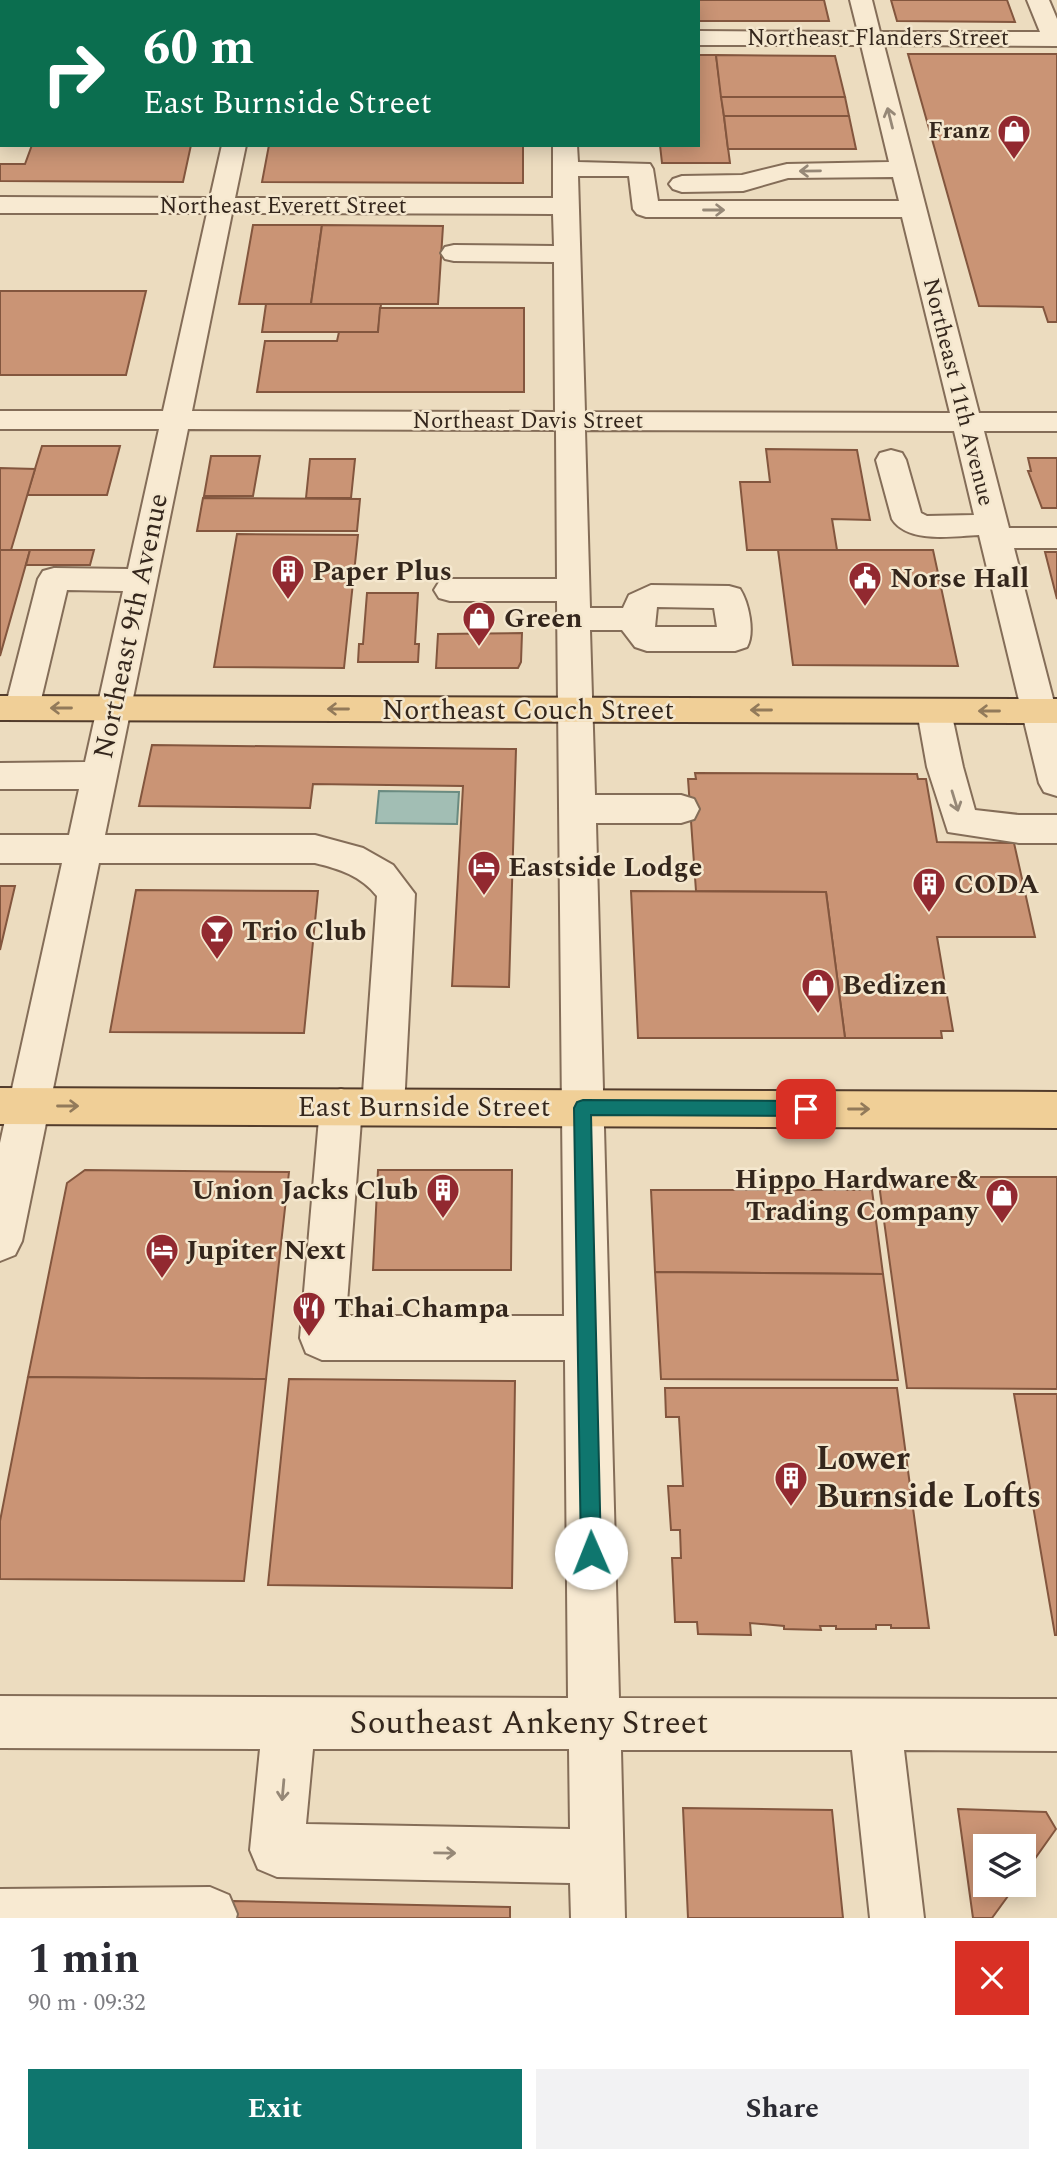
<!DOCTYPE html>
<html lang="en">
<head>
<meta charset="utf-8">
<style>
  :root { --surface:#fff; --page:#f2f2f3; --text:#2b2b33; --muted:#7c7c81; --accent:#0f766e }
  body { margin:0; font-family:Spectral,serif; background:var(--page); color:var(--text); height:100vh; display:flex; flex-direction:column; font-size:26px; white-space:nowrap }
  * { box-sizing:border-box; margin:0 }
  p { font-size:23px; color:var(--muted) }
  .icon { flex:none; width:38px; height:38px; fill:none; stroke:currentColor; stroke-width:2; stroke-linecap:round; stroke-linejoin:round }
  .map { position:relative; height:1918px; overflow:hidden }
  .drawer { display:flex; flex-direction:column; background:var(--surface); flex:1 }
  .drawer>* { flex:none }
  .top-card { position:absolute; left:0px; top:0px; width:700px; height:147px; box-shadow:0 4px 18px #0003; background:#0b6e4f; color:#fff; overflow:hidden }
  .tools { position:absolute; left:973px; top:1834px; display:grid; gap:14px }
  .tools a { display:grid; place-items:center; width:63px; height:63px; border-radius:0px; background:var(--surface); box-shadow:0 4px 18px #0003; font-size:35px }
  .pin { position:absolute; display:grid; place-items:center; width:60px; height:60px; color:#fff; margin:-30px; border-radius:14px; box-shadow:0 4px 10px #0006 }
  .me { position:absolute; width:77px; margin:-38px; rotate:359deg; stroke-linejoin:round; filter:drop-shadow(0 0 5px #0008) }
  .turn { display:flex; align-items:center; gap:24px; height:147px; padding:0 28px; font-size:32px }
  .turn .icon { width:91px; height:91px; stroke-width:2.5 }
  .turn b { display:block; font-size:49px; line-height:60px }
  .round { display:grid; place-items:center; flex:none; width:74px; height:74px; border-radius:0px; background:var(--page) }
  .overview { display:flex; align-items:center; justify-content:space-between; height:119px; padding:0 28px }
  h1 { font-size:42px; font-weight:700; line-height:52px }
  .action { display:flex; gap:14px; margin-top:auto; padding:14px 28px }
  .action a { flex:1; height:80px; border-radius:0px; background:var(--accent); color:#fff; font-size:28px; font-weight:700; line-height:80px; text-align:center }
  .action a+a { background:var(--page); color:var(--text) }
  .map>svg:first-child { display:block }
  .water { fill:#a2beb4; stroke:#6a8b81; stroke-width:2 }
  .building { fill:#ca9475; stroke:#83563e; stroke-width:2 }
  .lines { fill:none; stroke-linecap:round; stroke-linejoin:round }
  .minor-casing { stroke:#846d58; stroke-width:4 }
  .major-casing { stroke:#523c2c; stroke-width:4 }
  .minor { fill:#f8ead2; fill-rule:evenodd }
  .major { fill:#f0cf97; fill-rule:evenodd }
  .oneway { stroke:#968877 }
  .oneway2 { stroke:#927a5a }
  .route { fill:#0f766e; stroke:#0a4d48; stroke-width:2 }
  .labels { text-anchor:middle; dominant-baseline:central; stroke-width:5; stroke-linejoin:round; paint-order:stroke }
  .far-street-label { font-size:23px; fill:#34261c; stroke:#f4e7ce }
  .far-poi-label { font-size:23px; font-weight:bold; fill:#34261c; stroke:#f4e7ce; text-anchor:end }
  .poi-label { font-size:28px; font-weight:bold; fill:#34261c; stroke:#f4e7ce; text-anchor:start }
  .street-label { font-size:28px; fill:#34261c; stroke:#f4e7ce }
  .near-poi-label { font-size:33px; font-weight:bold; fill:#34261c; stroke:#f4e7ce; text-anchor:start }
  .near-street-label { font-size:33px; fill:#34261c; stroke:#f4e7ce }
</style>
</head>
<body>
<div class="map">
<svg width="1057" height="1918" viewBox="0 0 1057 1918">
  <rect width="100%" height="100%" fill="#ecdcbf"/>
  <polygon class="water" points="379,791 459,792 457,824 376,823"/>
  <g class="building">
    <polygon points="0,0 227,0 2,2 2,19"/>
    <polygon points="296,0 526,0 296,2"/>
    <polygon points="650,0 824,0 829,21 698,21 698,2"/>
    <polygon points="891,0 1007,0 1015,22 897,21"/>
    <polygon points="908,54 1057,54 1057,322 1048,322 1043,307 979,306"/>
    <polygon points="698,55 716,55 730,163 662,163 660,145 698,145"/>
    <polygon points="716,55 835,56 845,97 721,97"/>
    <polygon points="721,97 845,97 849,116 724,116"/>
    <polygon points="724,116 849,116 856,149 728,149"/>
    <polygon points="32,145 191,145 183,182 0,181 0,164 25,164"/>
    <polygon points="269,145 523,145 523,183 262,182"/>
    <polygon points="253,225 322,225 311,304 239,304"/>
    <polygon points="322,225 443,226 438,304 311,304"/>
    <polygon points="0,291 146,291 126,375 0,375"/>
    <polygon points="266,304 381,304 378,332 262,332"/>
    <polygon points="380,308 524,308 524,392 257,392 265,341 337,341 339,332 378,332"/>
    <polygon points="42,446 120,446 107,495 27,495"/>
    <polygon points="766,449 857,450 870,520 832,519 837,550 747,550 740,482 770,482"/>
    <polygon points="211,456 260,456 253,496 204,496"/>
    <polygon points="1028,458 1057,458 1057,508 1042,508 1028,471 1031,471"/>
    <polygon points="310,459 355,459 351,498 306,498"/>
    <polygon points="0,468 35,469 11,550 0,550"/>
    <polygon points="203,498 360,499 357,531 197,531"/>
    <polygon points="237,534 358,535 344,668 214,667"/>
    <polygon points="0,550 30,550 0,656"/>
    <polygon points="30,550 94,550 90,565 26,565"/>
    <polygon points="778,550 933,550 958,666 793,665"/>
    <polygon points="1045,552 1057,552 1057,599"/>
    <polygon points="367,593 418,593 415,644 419,644 418,662 358,662 359,644 363,644"/>
    <polygon points="522,633 521,662 518,668 436,668 438,634"/>
    <polygon points="152,745 516,749 509,987 452,986 463,786 313,784 310,808 139,806"/>
    <polygon points="695,773 917,774 918,779 926,779 937,842 1014,843 1035,937 937,937 953,1031 941,1031 942,1038 845,1038 826,892 696,891 688,779 696,779"/>
    <polygon points="0,886 15,886 0,950"/>
    <polygon points="136,890 318,891 304,1033 110,1032"/>
    <polygon points="631,891 826,892 845,1038 638,1038"/>
    <polygon points="85,1170 289,1172 266,1379 28,1377 67,1183"/>
    <polygon points="378,1170 512,1170 511,1270 373,1270"/>
    <polygon points="878,1177 1057,1177 1057,1389 907,1388"/>
    <polygon points="651,1190 872,1190 883,1274 655,1272"/>
    <polygon points="655,1272 883,1274 898,1380 661,1379"/>
    <polygon points="28,1377 266,1379 244,1581 0,1579 0,1521"/>
    <polygon points="289,1379 515,1381 512,1588 268,1585"/>
    <polygon points="665,1388 897,1388 929,1628 891,1628 891,1625 876,1625 876,1629 836,1629 836,1626 820,1626 821,1630 784,1629 784,1626 750,1623 751,1635 698,1634 697,1622 675,1622 672,1558 681,1558 680,1530 671,1530 668,1486 683,1486 679,1417 666,1417"/>
    <polygon points="1014,1394 1057,1394 1057,1635 1055,1635"/>
    <polygon points="683,1808 832,1810 843,1918 688,1918"/>
    <polygon points="958,1809 1046,1812 1056,1829 1024,1874 1024,1846 985,1846 985,1885 1016,1885 992,1918 973,1918"/>
    <polygon points="233,1901 510,1907 510,1918 231,1918"/>
  </g>
  <g class="lines">
    <defs>
      <g id="minor">
        <rect x="256" y="0" width="22" height="2"/>
        <rect x="551" y="0" width="22" height="2"/>
        <path d="M850,0h22l8,32h160l-13,-32h22l8,19v27l-173,-1 95,368h78v18h-73l25,97h48v20h-43l43,166v82l-13,-4 -5,-9 -60,-248c-25,1 -71,9 -87,-16l-16,-59 4,-7 11,-3 11,3 4,7 15,53 6,3 47,-1 -20,-84 -369,-1 5,178h33l6,-13 22,-10 78,1 11,3c9,14 15,44 7,58l-12,4h-88l-12,-4 -13,-17h-32l5,165h86l13,4 5,10 -5,10 -13,4h-85l23,875 438,1v52l-153,-1 20,168h-54l-18,-168h-231l4,168h-54l-1,-35 -293,-6 -19,-8 -8,-19 10,-101 -260,-1v-52l568,2 -3,-338h-243l-16,-7 -6,-15 20,-231 6,-13 15,-5 15,5 6,13 -16,209h218l-7,-715h-107l-11,-3 -5,-8 5,-8 11,-3h107l-1,-149 -368,-1 -83,406h210l48,13 30,17 22,29 -11,213 -6,13 -15,5 -15,-5 -6,-13 15,-211c-16,-20 -37,-27 -62,-33h-216l-77,378 -7,14 -15,6v-118l62,-280h-62v-28h69l10,-46h-79v-26l85,-1 38,-171 -56,-1 -28,118 -5,9 -12,3 -12,-3 -5,-9 33,-129 5,-8 11,-3 74,1 31,-140h-159v-18h163l44,-198h-207v-16l210,1 12,-53h24l-11,53h318v-53h24l1,17 72,2 3,5 5,32h241l-6,-24 -105,1 -45,13 -61,1 -9,-3 -4,-5 4,-5 9,-3 60,-1 45,-11 102,-2 -28,-117h-163v-14l160,1zM578,176h51l4,33 4,5 9,3h256l48,196 -365,-1zM232,213l321,1 1,32 -100,-1 -9,2 -4,6 4,6 9,2 100,1 1,150 -363,-1zM657,607l57,1 3,19h-62zM313,1749h256l1,80 -264,-5z"/>
        <rect x="0" y="29" width="2" height="14"/>
        <polygon points="0,88 2,88 0,107"/>
        <polygon points="934,699 946,702 951,711 963,767 975,810 1019,815 1057,815 1057,843 1019,843 948,832 927,767 917,711 922,702"/>
        <polygon points="210,1887 229,1895 237,1914 236,1918 0,1918 0,1889"/>
      </g>
      <g id="major">
        <polygon points="0,696 1057,699 1057,723 0,720"/>
        <polygon points="0,1088 1057,1092 1057,1128 0,1124"/>
      </g>
    </defs>
    <use href="#minor" class="minor-casing"/>
    <use href="#major" class="major-casing"/>
    <use href="#minor" class="minor"/>
    <use href="#major" class="major"/>
  </g>
  <defs><path id="oneway-shaft" d="M-6 0H5M1.5-3L5.5 0L1.5 3" fill="none" stroke-width="1.6" stroke-linecap="round" stroke-linejoin="round" transform="scale(1.75)"/></defs>
  <g class="oneway">
    <use href="#oneway-shaft" transform="translate(890 118) rotate(-104)"/>
    <use href="#oneway-shaft" transform="translate(810 171) rotate(179)"/>
    <use href="#oneway-shaft" transform="translate(714 210)"/>
    <use href="#oneway-shaft" transform="translate(955 801) rotate(73)"/>
    <use href="#oneway-shaft" transform="translate(283 1790) rotate(95)"/>
    <use href="#oneway-shaft" transform="translate(445 1853) rotate(1)"/>
  </g>
  <g class="oneway2">
    <use href="#oneway-shaft" transform="translate(61 708) rotate(-180)"/>
    <use href="#oneway-shaft" transform="translate(338 709) rotate(-180)"/>
    <use href="#oneway-shaft" transform="translate(761 710) rotate(-180)"/>
    <use href="#oneway-shaft" transform="translate(989 711) rotate(-180)"/>
    <use href="#oneway-shaft" transform="translate(68 1106)"/>
    <use href="#oneway-shaft" transform="translate(859 1109)"/>
  </g>
  <polygon class="route" points="583,1100 806,1101 812,1104 815,1109 812,1114 806,1116 591,1115 601,1553 598,1560 591,1563 584,1560 581,1553 574,1108 577,1102"/>
  <defs>
    <symbol id="shop-pin" viewBox="-11 -11 22 30"><path d="M0 17L-7.5 6A9.5 9.5 0 1 1 7.5 6Z" fill="#922930" stroke="#f4e7ce"/><path d="M-5-2.5h2.3a2.7 3.5 0 0 1 5.4 0H5L5.5 6h-11ZM-1.5-2.5h3a1.5 2.3 0 0 0-3 0Z" fill="#fff"/></symbol>
    <symbol id="building-pin" viewBox="-11 -11 22 30"><path d="M0 17L-7.5 6A9.5 9.5 0 1 1 7.5 6Z" fill="#922930" stroke="#f4e7ce"/><path d="M-4-6H4V6H1V3H-1V6H-4ZM-2.5-4.3h1.7v1.8h-1.7ZM.8-4.3h1.7v1.8H.8ZM-2.5-1h1.7V.8h-1.7ZM.8-1h1.7V.8H.8Z" fill="#fff"/></symbol>
    <symbol id="civic-pin" viewBox="-11 -11 22 30"><path d="M0 17L-7.5 6A9.5 9.5 0 1 1 7.5 6Z" fill="#922930" stroke="#f4e7ce"/><path d="M-.6-6.5H3V-4.5H.6V-3L4-1V1h2V6H-6V1h2V-1L-.6-3ZM-1.2 2.5V6h2.4V2.5Z" fill="#fff"/></symbol>
    <symbol id="hotel-pin" viewBox="-11 -11 22 30"><path d="M0 17L-7.5 6A9.5 9.5 0 1 1 7.5 6Z" fill="#922930" stroke="#f4e7ce"/><path d="M-6-4.5h1.5V1H6V5H4.5V3h-9V5H-6ZM-4 0a1.8 1.8 0 1 1 3.6 0ZM.5 0V-2.5h3Q6-2.5 6 0Z" fill="#fff"/></symbol>
    <symbol id="bar-pin" viewBox="-11 -11 22 30"><path d="M0 17L-7.5 6A9.5 9.5 0 1 1 7.5 6Z" fill="#922930" stroke="#f4e7ce"/><path d="M-6-5H6L.8 .8V4.5H3.5V6h-7V4.5H-.8V.8Z" fill="#fff"/></symbol>
    <symbol id="restaurant-pin" viewBox="-11 -11 22 30"><path d="M0 17L-7.5 6A9.5 9.5 0 1 1 7.5 6Z" fill="#922930" stroke="#f4e7ce"/><path d="M-5-6h1v4h1v-4h1v4h1v-4h1v5L-1.5 .5V6h-2V.5L-5-1ZM5-6V6H3V1.5H1.5Q1.5-4 5-6Z" fill="#fff"/></symbol>
  </defs>
  <g fill-rule="evenodd">
    <use href="#shop-pin" x="995" y="112" width="38" height="52"/>
    <use href="#building-pin" x="269" y="552" width="38" height="52"/>
    <use href="#civic-pin" x="846" y="559" width="38" height="52"/>
    <use href="#shop-pin" x="460" y="599" width="38" height="52"/>
    <use href="#hotel-pin" x="465" y="848" width="38" height="52"/>
    <use href="#building-pin" x="910" y="865" width="38" height="52"/>
    <use href="#bar-pin" x="198" y="912" width="38" height="52"/>
    <use href="#shop-pin" x="799" y="966" width="38" height="52"/>
    <use href="#building-pin" x="424" y="1171" width="38" height="52"/>
    <use href="#shop-pin" x="983" y="1176" width="38" height="52"/>
    <use href="#hotel-pin" x="143" y="1231" width="38" height="52"/>
    <use href="#restaurant-pin" x="290" y="1289" width="38" height="52"/>
    <use href="#building-pin" x="772" y="1459" width="38" height="52"/>
  </g>
  <g class="labels">
    <g class="far-street-label">
      <text x="878" y="38">Northeast Flanders Street</text>
      <text x="283" y="206">Northeast Everett Street</text>
      <text transform="translate(958 392) rotate(76)">Northeast 11th Avenue</text>
      <text x="528" y="421">Northeast Davis Street</text>
    </g>
    <g class="far-poi-label">
      <text x="990" y="131">Franz</text>
    </g>
    <g class="poi-label">
      <text x="312" y="571">Paper Plus</text>
      <text x="890" y="578">Norse Hall</text>
      <text x="504" y="618">Green</text>
      <text x="508" y="867">Eastside Lodge</text>
      <text x="954" y="884">CODA</text>
      <text x="242" y="931">Trio Club</text>
      <text x="842" y="985">Bedizen</text>
      <text x="978" y="1179" text-anchor="end">Hippo Hardware &amp;<tspan x="978" dy="32">Trading Company</tspan></text>
      <text x="418" y="1190" text-anchor="end">Union Jacks Club</text>
      <text x="186" y="1250">Jupiter Next</text>
      <text x="334" y="1308">Thai Champa</text>
    </g>
    <g class="street-label">
      <text transform="translate(131 626) rotate(-78)">Northeast 9th Avenue</text>
      <text x="528" y="710">Northeast Couch Street</text>
      <text x="424" y="1107">East Burnside Street</text>
    </g>
    <g class="near-poi-label">
      <text x="816" y="1459">Lower<tspan x="816" dy="38">Burnside Lofts</tspan></text>
    </g>
    <g class="near-street-label">
      <text x="529" y="1723">Southeast Ankeny Street</text>
    </g>
  </g>
</svg>
<div class="tools">
<a><svg class="icon" aria-label="layers" viewBox="0 0 24 24"><path d="M12 4l9 5-9 5-9-5zM3 14l9 5 9-5"/></svg></a>
</div>
<div class="pin" style="left:806px;top:1109px;background:#d93025"><svg class="icon" aria-label="arrive" viewBox="0 0 24 24"><path d="M6 21V4h12l-3 4 3 4H6"/></svg></div>
<svg class="me" style="left:591px;top:1553px" viewBox="-20 -20 40 40"><circle r="19" fill="#fff"/><path d="M0-13L10 11 0 6-10 11z" fill="#0f766e"/></svg>
<div class="top-card">
<div class="turn"><svg class="icon" aria-label="right" viewBox="0 0 24 24"><path d="M7 20v-9h11M14 6l5 5-5 5"/></svg><div><b>60 m</b>East Burnside Street</div></div>
</div>
</div>
<section class="drawer">
<div class="overview"><div><h1>1 min</h1><p>90 m · 09:32</p></div><a class="round" style="background:#d93025;color:#fff"><svg class="icon" aria-label="close" viewBox="0 0 24 24"><path d="M6 6l12 12M18 6L6 18"/></svg></a></div>
<div class="action"><a>Exit</a><a>Share</a></div>
</section>
</body>
</html>
